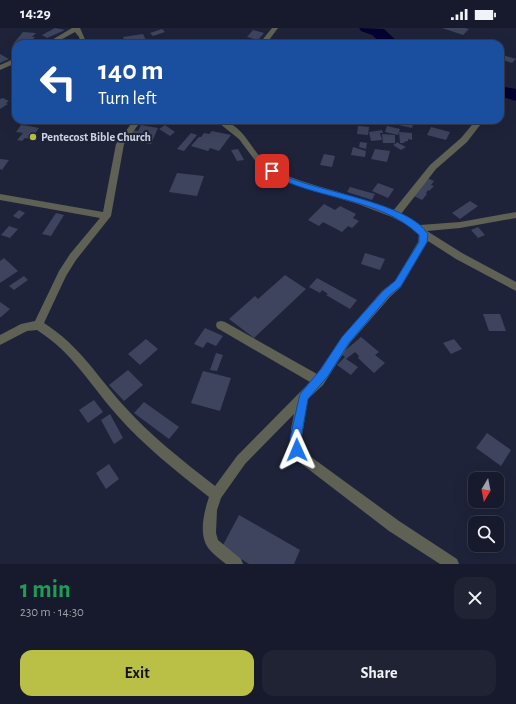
<!DOCTYPE html>
<html lang="en">
<head>
<meta charset="utf-8">
<style>
  :root { --surface:#161a2c; --page:#1f2334; --text:#f1f3f6; --muted:#9ea1a9; --line:#353848; --accent:#bac045 }
  body { margin:0; font-family:"Alegreya Sans",sans-serif; background:var(--page); color:var(--text); height:100vh; display:flex; flex-direction:column; font-size:15px; white-space:nowrap }
  * { box-sizing:border-box; margin:0 }
  p { font-size:13px; color:var(--muted) }
  .icon { flex:none; width:22px; height:22px; fill:none; stroke:currentColor; stroke-width:2; stroke-linecap:round; stroke-linejoin:round }
  .map { position:relative; height:536px; overflow:hidden }
  .details { display:flex; flex-direction:column; background:var(--surface); flex:1 }
  .details>* { flex:none }
  .hud { position:absolute; left:12px; top:12px; width:492px; height:84px; border-radius:12px; box-shadow:0 4px 16px #0002,0 0 0 1px var(--line); background:#1a4fa0; color:#fff; overflow:hidden }
  .needle { width:26px; rotate:190deg }
  .buttons { position:absolute; left:468px; top:444px; display:grid; gap:8px }
  .buttons a { display:grid; place-items:center; width:36px; height:36px; border-radius:8px; background:var(--surface); box-shadow:0 4px 16px #0002,0 0 0 1px var(--line); font-size:20px }
  .pin { position:absolute; display:grid; place-items:center; width:34px; height:34px; color:#fff; margin:-17px; border-radius:8px; box-shadow:0 2px 6px #0006 }
  .me { position:absolute; width:44px; margin:-22px; rotate:359deg; stroke-linejoin:round; filter:drop-shadow(0 0 3px #0008) }
  .turn { display:flex; align-items:center; gap:14px; height:84px; padding:0 20px; font-size:18px }
  .turn .icon { width:52px; height:52px; stroke-width:2.5 }
  .turn b { display:block; font-size:28px; line-height:34px }
  .round { display:grid; place-items:center; flex:none; width:42px; height:42px; border-radius:12px; background:var(--page) }
  .summary { display:flex; align-items:center; justify-content:space-between; height:68px; padding:0 20px }
  h1 { font-size:24px; font-weight:700; line-height:30px; color:#1e9e55 }
  .primary-button { display:flex; gap:8px; margin-top:auto; padding:8px 20px }
  .primary-button a { flex:1; height:46px; border-radius:12px; background:var(--accent); color:#111; font-size:16px; font-weight:700; line-height:46px; text-align:center }
  .primary-button a+a { background:var(--page); color:var(--text) }
  .status { display:flex; justify-content:space-between; align-items:center; height:28px; padding:0 20px; background:var(--surface); direction:ltr }
  .status svg { height:11px; fill:currentColor }
  .map>svg:first-child { display:block }
  .lines { fill:none; stroke-linecap:round; stroke-linejoin:round }
  .river { fill:#050030; fill-rule:evenodd }
  .building { fill:#3e445e }
  .minor { fill:#5f6154; fill-rule:evenodd }
  .route { fill:#1a73e8; stroke:#114b97 }
  .poi-dot { fill:#bac045; stroke:#1e233a; stroke-width:1.5 }
  .labels { text-anchor:middle; dominant-baseline:central; stroke-width:4; stroke-linejoin:round; paint-order:stroke }
  .far-poi-label { font-size:12px; font-weight:bold; fill:#d2d6e6; stroke:#1e233a; text-anchor:start }
</style>
</head>
<body>
<div class="status"><b>14:29</b><svg viewBox="0 0 49 12"><path d="M0 12V9h3v3zM5 12V6h3v6zM10 12V3h3v9zM15 12V0h3v12zM26 1h20v11H26zM47 4h2v5h-2z"/></svg></div>
<div class="map">
<svg width="516" height="536" viewBox="0 0 516 536">
  <rect width="100%" height="100%" fill="#1e233a"/>
  <g class="lines">
    <g class="river">
      <polygon points="359,0 384,1 400,16 382,16 372,7 361,3"/>
      <polygon points="500,58 516,61 516,73 500,68"/>
    </g>
  </g>
  <g class="building">
    <polygon points="55,0 65,2 47,10 42,7"/>
    <polygon points="442,0 465,0 469,1 463,7"/>
    <polygon points="162,1 165,4 153,8 150,5"/>
    <polygon points="253,2 264,5 258,12 247,9"/>
    <polygon points="23,4 36,5 32,9 35,9 29,16 13,16"/>
    <polygon points="143,6 148,16 130,16 128,13 125,14 123,9"/>
    <polygon points="66,12 69,13 72,12 76,14 72,16 58,16"/>
    <polygon points="0,26 9,31 0,35"/>
    <polygon points="500,26 516,31 512,35 500,31"/>
    <polygon points="3,70 9,73 6,75 8,76 0,81 0,71"/>
    <polygon points="86,92 109,92 107,96 85,94"/>
    <polygon points="398,92 412,94 411,96 413,96 412,100 381,93"/>
    <polygon points="21,97 29,98 39,100 31,111 25,110 22,113 17,112 23,105 16,104"/>
    <polygon points="141,97 158,100 151,116 128,112 133,102 138,103"/>
    <polygon points="165,97 175,104 170,108 159,101"/>
    <polygon points="358,98 369,99 368,107 357,106"/>
    <polygon points="387,98 400,101 398,107 385,104"/>
    <polygon points="431,99 450,104 446,112 427,107"/>
    <polygon points="382,102 383,105 380,105 382,112 371,113 369,104"/>
    <polygon points="212,103 231,107 219,123 210,120 208,123 191,118 199,109 201,109 204,105 209,106"/>
    <polygon points="399,104 412,105 412,112 408,111 408,113 404,114 404,115 400,115"/>
    <polygon points="191,105 197,107 184,123 177,121"/>
    <polygon points="382,106 395,107 395,115 383,115"/>
    <polygon points="360,114 367,115 366,121 359,119"/>
    <polygon points="398,114 398,115 406,119 401,122 393,117"/>
    <polygon points="353,119 366,123 365,129 351,127"/>
    <polygon points="238,121 244,132 237,133 231,122"/>
    <polygon points="375,121 390,123 387,134 371,131"/>
    <polygon points="324,126 335,128 332,139 320,137"/>
    <polygon points="0,131 9,132 2,142 0,141"/>
    <polygon points="177,145 204,148 197,168 169,164"/>
    <polygon points="427,150 434,153 431,157 434,158 429,163 428,162 426,165 427,166 422,172 412,167"/>
    <polygon points="378,155 394,161 388,170 372,163"/>
    <polygon points="350,159 375,166 372,172 347,164"/>
    <polygon points="470,173 478,178 460,191 452,185"/>
    <polygon points="324,176 335,182 340,178 356,186 353,190 359,193 352,200 348,198 342,204 323,194 319,198 308,192"/>
    <polygon points="19,182 25,185 19,191 13,188"/>
    <polygon points="56,185 64,187 51,208 42,206"/>
    <polygon points="9,198 18,201 10,210 1,207"/>
    <polygon points="478,199 485,207 478,210 471,202"/>
    <polygon points="365,225 385,231 380,242 361,236"/>
    <polygon points="4,230 18,243 0,255 0,233"/>
    <polygon points="285,247 306,261 254,310 229,291 255,268 258,271"/>
    <polygon points="24,248 28,252 14,262 9,258"/>
    <polygon points="317,250 357,272 350,281 326,267 328,266 322,262 320,265 309,259"/>
    <polygon points="0,274 10,281 1,289 0,289"/>
    <polygon points="483,286 500,286 506,303 489,303"/>
    <polygon points="205,300 223,308 216,318 207,314 203,320 194,316"/>
    <polygon points="361,309 379,324 375,327 385,335 374,345 358,330 359,328 355,324 346,331 358,339 351,347 337,337 345,329 341,326"/>
    <polygon points="146,311 158,321 140,337 128,326"/>
    <polygon points="454,311 462,321 451,326 443,315"/>
    <polygon points="216,325 223,327 217,343 210,342"/>
    <polygon points="128,342 143,357 124,373 109,357"/>
    <polygon points="203,343 231,350 220,383 191,375"/>
    <polygon points="94,372 103,384 88,395 79,382"/>
    <polygon points="144,374 179,399 169,411 134,385"/>
    <polygon points="110,386 123,410 114,416 101,392"/>
    <polygon points="487,405 511,422 501,438 476,420"/>
    <polygon points="109,436 119,451 106,461 96,445"/>
    <polygon points="239,487 300,522 294,536 249,536 222,519"/>
  </g>
  <g class="lines">
    <g class="minor">
      <polygon points="72,0 80,0 87,16 81,16 79,9 75,4 53,16 45,16"/>
      <polygon points="272,0 278,0 266,16 259,16"/>
      <polygon points="16,30 16,35 0,42 0,37"/>
      <path d="M134,92l7,1 -17,23 -13,72 -35,44 -10,16 -22,47c36,23 52,52 80,83 27,30 59,55 91,80l22,-30 73,-74 -93,-54 -1,-3 1,-3 4,-1 4,1 92,52 25,-37 40,-46 13,-10 23,-39 1,-7 -8,-8 -19,-10 -34,-13 -76,-23 -22,-14 -21,-28 -24,-19c28,0 35,30 52,44 20,15 45,20 68,27 20,6 39,13 58,20l37,-46 31,-27 15,-18h8l-17,22 -31,27 -35,45 19,11 40,-3 56,-10v6l-56,10 -33,3 35,22 54,29v9l-60,-32 -28,-18 -27,46 -11,10 -40,46 -27,42 -15,14 -6,37 1,8 4,10 92,67 58,38 2,5h-19l-51,-33 -90,-69 -8,-18v-15l3,-15 -49,50 -24,34 -4,12 -1,23 2,7 23,19 2,5h-17c-6,-5 -12,-9 -17,-15 -11,-14 -5,-37 0,-52 -33,-26 -66,-52 -93,-83 -28,-32 -43,-61 -79,-84l-10,1 -27,14v-10l21,-11 14,-3 24,-50 11,-17 30,-36 -100,-18v-6l103,18 13,-68z"/>
    </g>
  </g>
  <path class="route" d="M269,141c7,-1 13,6 19,8 33,15 121,26 140,57l-1,8 -26,44 -12,10 -40,47 -21,33 -20,23 -7,39 2,12 -2,4 -4,1 -4,-1 -3,-16 10,-44 21,-25 21,-32 41,-46 12,-10 24,-39v-7c-39,-38 -105,-35 -150,-62z"/>
  <circle class="poi-dot" cx="33" cy="109" r="4"/>
  <g class="labels">
    <g class="far-poi-label">
      <text x="41" y="109">Pentecost Bible Church</text>
    </g>
  </g>
</svg>
<div class="buttons">
<a><svg class="needle" viewBox="-14 -14 28 28"><path d="M0-13l5 13h-10z" fill="#e53935"/><path d="M0 13l5-13h-10z" fill="#9ea1a9"/></svg></a>
<a><svg class="icon" aria-label="search" viewBox="0 0 24 24"><circle cx="10" cy="10" r="6"/><path d="M15 15l6 6"/></svg></a>
</div>
<div class="pin" style="left:272px;top:143px;background:#d93025"><svg class="icon" aria-label="arrive" viewBox="0 0 24 24"><path d="M6 21V4h12l-3 4 3 4H6"/></svg></div>
<svg class="me" style="left:297px;top:422px" viewBox="-20 -20 40 40"><path d="M0-17L14 15 0 8-14 15z" fill="#1a73e8" stroke="#fff" stroke-width="4"/></svg>
<div class="hud">
<div class="turn"><svg class="icon" aria-label="left" viewBox="0 0 24 24"><path d="M17 20v-9H6M10 6l-5 5 5 5"/></svg><div><b>140 m</b>Turn left</div></div>
</div>
</div>
<section class="details">
<div class="summary"><div><h1>1 min</h1><p>230 m · 14:30</p></div><a class="round"><svg class="icon" aria-label="close" viewBox="0 0 24 24"><path d="M6 6l12 12M18 6L6 18"/></svg></a></div>
<div class="primary-button"><a>Exit</a><a>Share</a></div>
</section>
</body>
</html>
